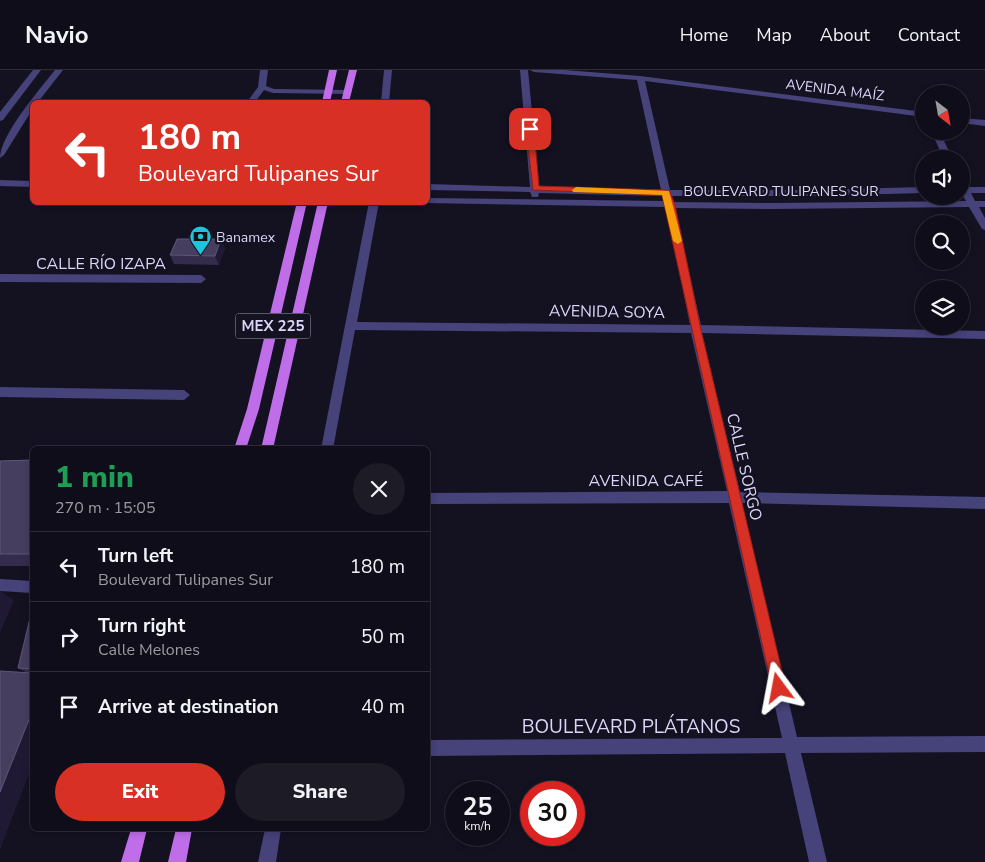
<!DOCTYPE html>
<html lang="en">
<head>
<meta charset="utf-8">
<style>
  :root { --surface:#0f0d19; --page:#1d1b26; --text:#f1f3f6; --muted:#9b9ca2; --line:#2f2d38; --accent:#d93025 }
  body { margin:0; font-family:"Nunito Sans",sans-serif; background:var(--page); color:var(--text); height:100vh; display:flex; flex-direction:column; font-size:19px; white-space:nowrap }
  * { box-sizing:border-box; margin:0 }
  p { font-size:16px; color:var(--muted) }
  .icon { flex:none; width:28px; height:28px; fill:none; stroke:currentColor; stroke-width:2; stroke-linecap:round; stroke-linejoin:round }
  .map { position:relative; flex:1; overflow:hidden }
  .panel { position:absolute; left:30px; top:376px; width:400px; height:385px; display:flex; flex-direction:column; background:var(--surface); border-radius:8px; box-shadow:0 2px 8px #0003,0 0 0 1px var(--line) }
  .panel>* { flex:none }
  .top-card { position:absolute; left:30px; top:30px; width:400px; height:105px; border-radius:8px; box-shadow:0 2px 8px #0003,0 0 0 1px var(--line); background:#d93025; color:#fff; overflow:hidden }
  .needle { width:32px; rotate:149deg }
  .tools { position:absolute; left:915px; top:15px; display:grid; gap:10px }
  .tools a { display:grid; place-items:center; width:55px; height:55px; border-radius:50%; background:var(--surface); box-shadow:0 2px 8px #0003,0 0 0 1px var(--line); font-size:25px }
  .speed { position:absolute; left:445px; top:711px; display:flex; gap:10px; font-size:25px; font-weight:700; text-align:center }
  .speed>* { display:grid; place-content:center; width:65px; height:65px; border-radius:50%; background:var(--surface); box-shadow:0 2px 8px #0003,0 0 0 1px var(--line); line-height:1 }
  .speed small { font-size:12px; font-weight:400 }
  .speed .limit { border:8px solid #d22; background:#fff; color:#111 }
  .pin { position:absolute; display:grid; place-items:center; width:42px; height:42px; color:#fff; margin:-21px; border-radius:10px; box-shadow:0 2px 8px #0006 }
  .me { position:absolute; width:55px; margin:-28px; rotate:347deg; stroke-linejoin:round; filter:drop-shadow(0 0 4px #0008) }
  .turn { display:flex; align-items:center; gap:18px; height:105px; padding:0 25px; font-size:22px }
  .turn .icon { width:65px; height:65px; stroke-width:2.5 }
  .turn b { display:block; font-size:35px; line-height:42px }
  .round { display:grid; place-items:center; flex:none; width:52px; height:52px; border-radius:26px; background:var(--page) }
  .summary { display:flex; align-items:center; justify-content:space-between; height:85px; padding:0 25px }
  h1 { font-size:30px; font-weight:800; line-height:38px; color:#1e9e55 }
  .action { display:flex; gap:10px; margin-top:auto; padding:10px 25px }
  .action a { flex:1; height:58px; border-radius:30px; background:var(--accent); color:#fff; font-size:20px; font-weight:800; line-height:58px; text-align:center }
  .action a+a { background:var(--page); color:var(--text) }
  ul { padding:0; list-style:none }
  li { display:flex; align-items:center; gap:15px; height:70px; padding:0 25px; border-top:1px solid var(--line) }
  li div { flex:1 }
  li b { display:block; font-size:19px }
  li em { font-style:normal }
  header { display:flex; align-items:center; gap:30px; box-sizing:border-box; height:70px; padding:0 25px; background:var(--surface); border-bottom:1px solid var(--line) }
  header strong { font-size:24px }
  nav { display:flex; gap:28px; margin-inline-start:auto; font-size:18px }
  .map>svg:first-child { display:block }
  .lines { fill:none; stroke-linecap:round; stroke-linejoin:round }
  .service { fill:#46427a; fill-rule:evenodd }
  .minor { fill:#46427a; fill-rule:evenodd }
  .primary { fill:#c06dea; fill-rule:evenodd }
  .wall { fill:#342c4d }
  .shaded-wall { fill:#1f1934 }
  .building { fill:#463e5f; stroke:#5d5678 }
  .route { fill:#d93025; stroke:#8d1f18 }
  .slow { fill:#f59e0b }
  .labels { text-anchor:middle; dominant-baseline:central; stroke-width:4.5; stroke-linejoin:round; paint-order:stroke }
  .far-street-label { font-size:14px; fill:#dcd7f9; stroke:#141121 }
  .far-poi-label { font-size:14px; fill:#dcd7f9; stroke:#141121; text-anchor:start }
  .shield { fill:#141121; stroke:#a09cb8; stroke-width:1 }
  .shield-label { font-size:15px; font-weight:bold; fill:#dcd7f9 }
  .street-label { font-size:16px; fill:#dcd7f9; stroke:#141121 }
  .near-street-label { font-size:19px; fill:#dcd7f9; stroke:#141121 }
</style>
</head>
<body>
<header>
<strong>Navio</strong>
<nav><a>Home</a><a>Map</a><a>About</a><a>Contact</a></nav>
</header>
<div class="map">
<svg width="985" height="792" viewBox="0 0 985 792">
  <rect width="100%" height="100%" fill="#141121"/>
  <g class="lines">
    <polygon class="service" points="0,509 32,511 32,523 0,521"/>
    <g class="minor">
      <polygon points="33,0 41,0 3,50 0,51 0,42"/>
      <path d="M55,0h8l-25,32h-6v8l-28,45 -4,3c0,-23 40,-69 55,-88z"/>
      <polygon points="260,0 268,0 266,16 274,19 348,20 352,22 348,24 273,23 264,20 255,32 247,32 258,17"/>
      <polygon points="384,0 392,0 389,32 381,32"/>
      <polygon points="520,0 528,0 539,117 661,120 637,10 534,2 530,0 565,0 640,6 924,42 924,47 645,11 670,120 808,120 924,117 924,123 808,126 672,126 674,132 774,133 966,131 961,123 961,111 964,112 967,117 985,117 985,123 971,123 975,131 985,131 985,137 979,137 985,148 985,160 982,159 969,137 774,139 675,138 701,255 985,261 985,269 702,263 740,422 985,427 985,439 742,433 797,667 985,666 985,682 801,683 827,792 809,792 785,683 428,686 428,670 782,668 729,433 428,434 428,423 727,421 691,263 355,260 333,379 321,379 369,132 379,132 357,252 690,255 666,137 425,133 428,132 428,128 664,131 662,126 539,123 538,127 532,127 530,122 428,120 428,114 530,117"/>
      <polygon points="961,48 985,50 985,56 961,53"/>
      <polygon points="931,61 939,61 953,89 944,89"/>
      <polygon points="0,110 32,111 32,117 0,116"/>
      <polygon points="0,204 201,205 206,209 201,213 0,212"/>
      <polygon points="0,317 184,320 190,325 184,330 0,327"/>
      <polygon points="265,759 281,759 276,792 258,792"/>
    </g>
    <g class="primary">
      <polygon points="329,0 337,0 330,32 322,32"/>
      <polygon points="349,0 357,0 349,32 341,32"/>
      <polygon points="297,132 307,132 259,339 246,379 234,379 247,339"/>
      <polygon points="318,132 328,132 273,379 261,379"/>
      <polygon points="131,759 147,759 139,792 121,792"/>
      <polygon points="176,759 192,759 186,792 168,792"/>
    </g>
  </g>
  <g class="wall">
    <polygon points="225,178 219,195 174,194 170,185"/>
    <polygon points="32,390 32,496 0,496 0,391"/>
    <polygon points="32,544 32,695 0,778 0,601 27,603 18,598"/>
  </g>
  <g class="shaded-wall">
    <polygon points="221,169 225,178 219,195 215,186"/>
    <polygon points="0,521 14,530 0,563"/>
    <polygon points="32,642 32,695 0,778 0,722"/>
  </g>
  <g class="building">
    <polygon points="177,169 221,169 215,186 170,185"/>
    <polygon points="32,390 32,484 0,484 0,391"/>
    <polygon points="31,544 32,544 32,599 18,598"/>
    <polygon points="0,601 32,603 32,642 0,722"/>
  </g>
  <polygon class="route" points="530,57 534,59 539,116 666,120 670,122 675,135 701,260 786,618 783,623 779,625 774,623 772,618 662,125 533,120 526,59"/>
  <polygon class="slow" points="576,117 669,121 682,171 678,174 673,171 662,125 573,122 572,120"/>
  <defs>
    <symbol id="bank-pin" viewBox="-11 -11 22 30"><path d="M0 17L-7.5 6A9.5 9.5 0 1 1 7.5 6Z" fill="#1fc3dd" stroke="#141121"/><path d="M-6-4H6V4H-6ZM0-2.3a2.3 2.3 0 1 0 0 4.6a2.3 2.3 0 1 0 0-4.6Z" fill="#111"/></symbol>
  </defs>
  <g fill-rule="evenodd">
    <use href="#bank-pin" x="188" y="154" width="25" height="34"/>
  </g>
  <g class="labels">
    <g class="far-street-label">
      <text transform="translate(835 20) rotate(7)">AVENIDA MAÍZ</text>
      <text x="781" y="121">BOULEVARD TULIPANES SUR</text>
    </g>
    <g class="far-poi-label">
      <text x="216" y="167">Banamex</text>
    </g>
    <rect class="shield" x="235.5" y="243.5" width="75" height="25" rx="4"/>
    <g class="shield-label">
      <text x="273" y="256">MEX 225</text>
    </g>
    <g class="street-label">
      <text x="101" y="194">CALLE RÍO IZAPA</text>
      <text transform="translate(607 242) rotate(1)">AVENIDA SOYA</text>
      <text transform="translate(744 397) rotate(77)">CALLE SORGO</text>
      <text x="646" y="411">AVENIDA CAFÉ</text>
    </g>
    <g class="near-street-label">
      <text x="631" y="657">BOULEVARD PLÁTANOS</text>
    </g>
  </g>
</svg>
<div class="tools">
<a><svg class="needle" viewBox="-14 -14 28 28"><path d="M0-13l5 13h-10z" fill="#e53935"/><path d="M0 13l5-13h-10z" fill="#9b9ca2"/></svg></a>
<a><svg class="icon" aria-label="sound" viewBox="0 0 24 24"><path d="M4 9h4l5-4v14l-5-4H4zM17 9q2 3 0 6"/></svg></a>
<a><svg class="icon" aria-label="search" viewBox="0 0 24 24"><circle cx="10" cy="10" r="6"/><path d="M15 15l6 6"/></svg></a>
<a><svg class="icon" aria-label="layers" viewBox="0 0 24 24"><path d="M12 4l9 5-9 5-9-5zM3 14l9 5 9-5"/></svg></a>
</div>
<div class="speed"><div>25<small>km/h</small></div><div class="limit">30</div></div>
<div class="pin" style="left:530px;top:59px;background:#d93025"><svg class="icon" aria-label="arrive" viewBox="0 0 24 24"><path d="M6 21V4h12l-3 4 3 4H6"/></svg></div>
<svg class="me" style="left:779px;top:618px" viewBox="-20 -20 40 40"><path d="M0-17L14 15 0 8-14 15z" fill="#d93025" stroke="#fff" stroke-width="4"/></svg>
<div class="top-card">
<div class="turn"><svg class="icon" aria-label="left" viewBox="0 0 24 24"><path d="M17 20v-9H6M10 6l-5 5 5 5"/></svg><div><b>180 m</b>Boulevard Tulipanes Sur</div></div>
</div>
<section class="panel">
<div class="summary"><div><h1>1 min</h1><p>270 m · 15:05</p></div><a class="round"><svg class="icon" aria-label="close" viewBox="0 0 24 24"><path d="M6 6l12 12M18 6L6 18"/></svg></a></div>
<ul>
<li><svg class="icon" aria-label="left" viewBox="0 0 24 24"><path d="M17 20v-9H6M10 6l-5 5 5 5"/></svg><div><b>Turn left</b><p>Boulevard Tulipanes Sur</p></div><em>180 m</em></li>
<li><svg class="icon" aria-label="right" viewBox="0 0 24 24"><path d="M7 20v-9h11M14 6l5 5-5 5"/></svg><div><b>Turn right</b><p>Calle Melones</p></div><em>50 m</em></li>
<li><svg class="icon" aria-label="arrive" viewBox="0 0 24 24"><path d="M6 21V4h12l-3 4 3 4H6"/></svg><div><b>Arrive at destination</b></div><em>40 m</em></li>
</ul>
<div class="action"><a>Exit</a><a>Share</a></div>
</section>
</div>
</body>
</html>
